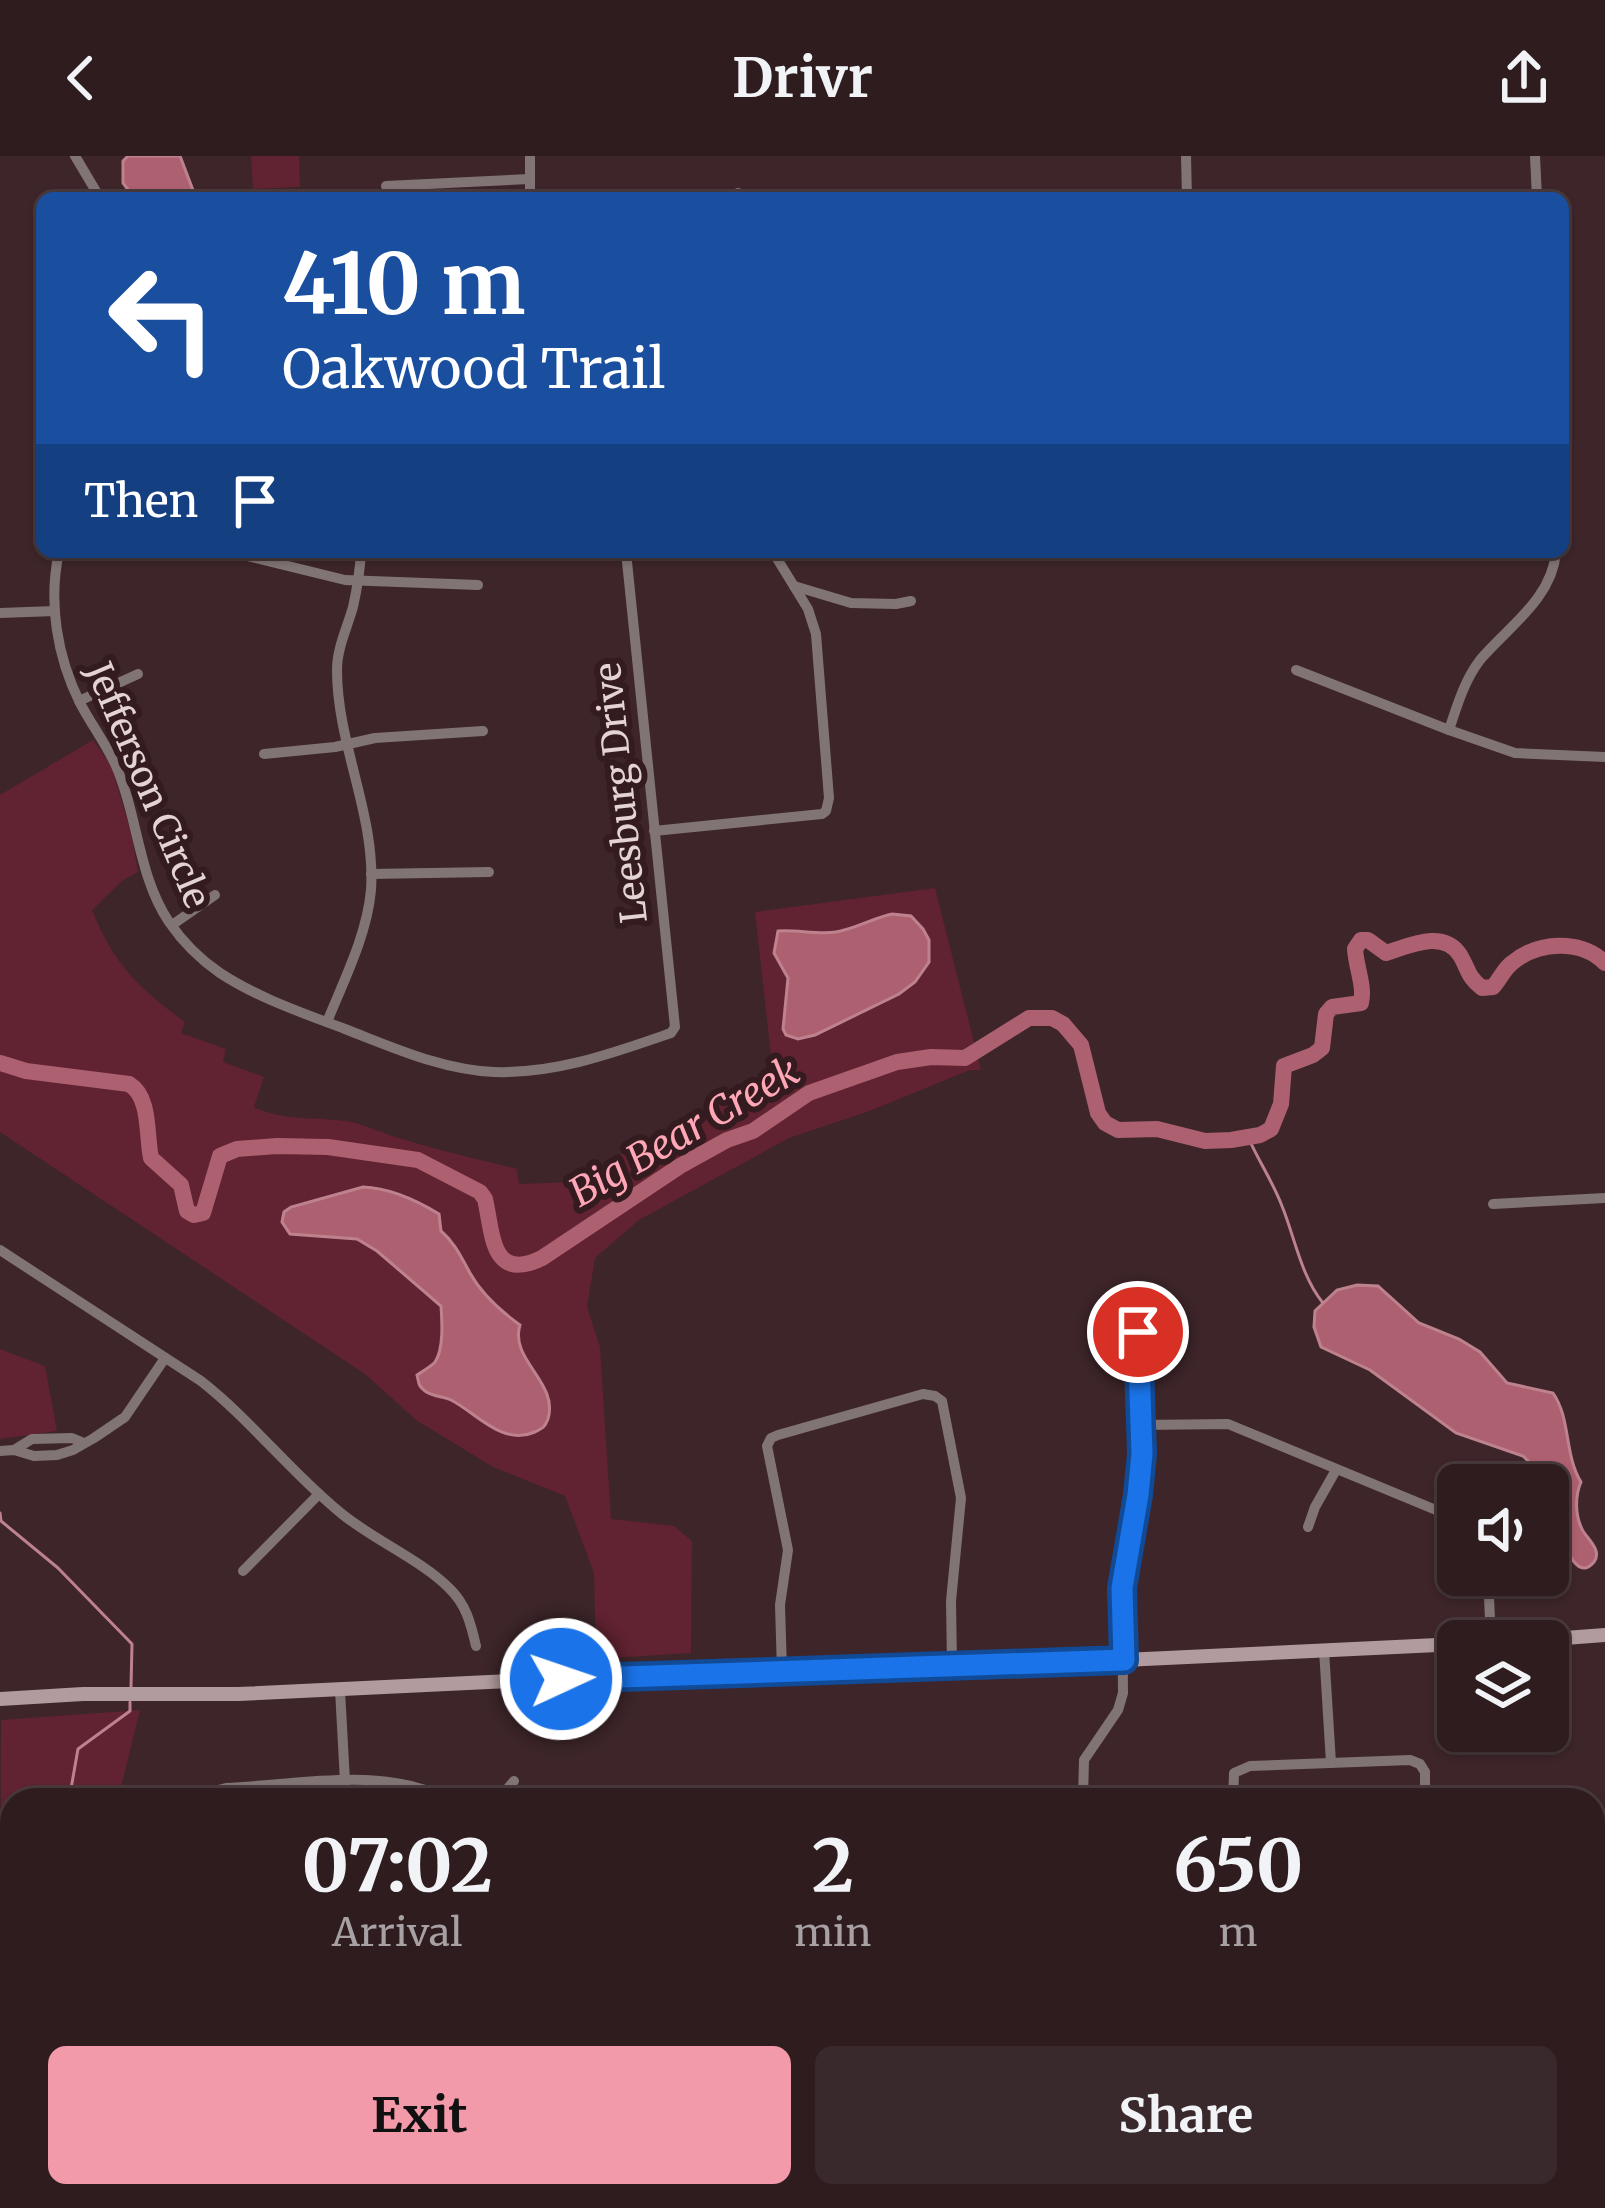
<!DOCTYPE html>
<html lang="en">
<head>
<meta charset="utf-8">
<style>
  :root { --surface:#2e1c1f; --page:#3a292c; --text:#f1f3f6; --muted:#a7a1a4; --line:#493a3d; --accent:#f39aaa }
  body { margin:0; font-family:Merriweather,serif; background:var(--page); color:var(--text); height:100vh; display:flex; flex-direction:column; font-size:45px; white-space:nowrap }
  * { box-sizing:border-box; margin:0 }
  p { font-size:39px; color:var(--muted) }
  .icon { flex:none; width:66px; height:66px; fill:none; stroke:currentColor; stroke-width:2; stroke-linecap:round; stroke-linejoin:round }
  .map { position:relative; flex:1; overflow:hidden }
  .details { position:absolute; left:0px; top:1632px; width:1605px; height:420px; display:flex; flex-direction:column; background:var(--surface); border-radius:36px 36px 0 0; box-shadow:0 3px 9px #0004,0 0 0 3px var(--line) }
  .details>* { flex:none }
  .guide { position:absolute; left:36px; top:36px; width:1533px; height:366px; border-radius:18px; box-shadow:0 3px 9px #0004,0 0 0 3px var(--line); background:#1a4fa0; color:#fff; overflow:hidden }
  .controls { position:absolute; left:1437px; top:1308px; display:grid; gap:24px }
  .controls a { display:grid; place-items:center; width:132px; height:132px; border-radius:18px; background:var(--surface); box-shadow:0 3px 9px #0004,0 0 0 3px var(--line); font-size:60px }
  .pin { position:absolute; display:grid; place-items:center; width:102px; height:102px; color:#fff; margin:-51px; border:6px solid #fff; border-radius:50%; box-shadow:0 3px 12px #0007 }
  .me { position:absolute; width:132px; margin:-66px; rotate:87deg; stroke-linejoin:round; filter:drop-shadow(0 0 9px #0008) }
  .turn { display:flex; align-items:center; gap:42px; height:252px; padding:0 48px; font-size:54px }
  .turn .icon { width:156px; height:156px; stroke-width:2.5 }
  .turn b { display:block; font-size:84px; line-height:102px }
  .then { display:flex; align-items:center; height:114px; padding:0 48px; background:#0003; gap:24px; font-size:45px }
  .eta { display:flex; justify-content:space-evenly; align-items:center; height:204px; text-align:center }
  .eta b { font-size:72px; font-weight:700; line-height:84px }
  .cta { display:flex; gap:24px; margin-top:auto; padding:24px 48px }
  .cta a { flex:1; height:138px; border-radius:18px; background:var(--accent); color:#111; font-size:48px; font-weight:700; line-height:138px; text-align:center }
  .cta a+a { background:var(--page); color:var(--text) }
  header { display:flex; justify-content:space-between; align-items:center; height:156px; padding:0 48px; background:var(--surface); font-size:54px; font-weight:700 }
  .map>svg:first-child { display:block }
  .green { fill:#612231 }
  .water { fill:#ad606f; stroke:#be828e; stroke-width:3 }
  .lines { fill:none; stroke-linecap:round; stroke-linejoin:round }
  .stream { stroke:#be828e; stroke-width:3 }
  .river { stroke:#ad606f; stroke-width:16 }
  .minor { stroke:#817475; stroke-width:10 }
  .secondary { stroke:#b19b9e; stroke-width:14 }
  .route-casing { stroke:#114b97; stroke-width:30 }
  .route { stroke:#1a73e8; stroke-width:21 }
  .labels { text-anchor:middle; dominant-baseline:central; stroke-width:12; stroke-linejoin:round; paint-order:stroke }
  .street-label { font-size:36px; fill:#e4d3d5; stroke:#331b1f }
  .water-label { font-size:39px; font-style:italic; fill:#ffa7b6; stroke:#331b1f }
</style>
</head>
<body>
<header><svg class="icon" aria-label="back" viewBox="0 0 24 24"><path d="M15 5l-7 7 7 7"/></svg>Drivr<svg class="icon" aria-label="share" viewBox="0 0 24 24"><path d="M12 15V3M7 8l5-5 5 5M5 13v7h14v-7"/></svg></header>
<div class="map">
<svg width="1605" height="2052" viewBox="0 0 1605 2052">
  <rect width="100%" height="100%" fill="#3d2529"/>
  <g class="green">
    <polygon points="251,0 299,0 300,31 253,33"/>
    <path d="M93,584l18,25 20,67 7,40 -16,9 -30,29c22,55 46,77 93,112l-4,11 45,16 -3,13 41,15 -10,30c29,14 61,10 91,14 18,2 36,12 54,17 38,12 78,21 118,31l2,15 80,-3 19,-25 155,-83 -18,-161 180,-24 46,182h-11l-103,42 -78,26 -150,82 -44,38 -8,49 13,40 11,172 63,7 18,15 -1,112 -95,6 -2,-86 -29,-77 -72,-29 -77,-47 -51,-46 -365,-242v-337z"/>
    <polygon points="0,1193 45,1210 57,1275 0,1283"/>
    <polygon points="140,1554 118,1644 12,1644 12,1846 0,1841 1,1564"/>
  </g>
  <g class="water">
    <polygon points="128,0 180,0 196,42 134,42 123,27 123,5"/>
    <path d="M892,758l19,2 12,13 6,11v22l-14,20 -16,12 -84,41 -17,4 -12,-4 -3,-6 5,-51 -14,-25 4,-22c17,-2 39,4 58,1 19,-3 37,-14 56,-18z"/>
    <path d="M363,1031c28,1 53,13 76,27l2,17c14,12 20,26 29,42 11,20 32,39 50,52 -11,35 39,57 28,94 -3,8 -5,9 -13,13 -33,14 -57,-18 -84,-32 -8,-4 -18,-3 -26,-9 -7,-5 -6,-8 -8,-16 3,-2 16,-10 18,-13 9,-13 7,-41 6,-56l-64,-55 -20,-12 -67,-5 -8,-12 2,-10 7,-5z"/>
    <path d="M1357,1129l21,1 41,37 40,16 21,13 27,31 46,10c18,26 11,61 28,89 -6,14 -6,33 1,47 4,9 21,21 12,33 -16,19 -27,-12 -31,-22 -4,-12 -14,-23 -15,-36 -1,-6 0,-13 0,-19h-13l-5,-22 -7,-7 -67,-23 -86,-63 -49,-23 -7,-20 1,-16 22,-21z"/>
  </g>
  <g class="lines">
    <g class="stream">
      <path d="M1248,981c10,23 25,45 34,69 13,32 19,70 41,97"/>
      <polyline points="0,1357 1,1365 58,1412 132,1488 131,1531"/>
      <polyline points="69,1644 78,1593 130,1555 130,1546"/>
      <polyline points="0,1714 12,1702"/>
      <polyline points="189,2040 191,2052"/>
    </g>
    <path class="river" d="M0,907l26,8 103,13c22,13 17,51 22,74l30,27 6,26 7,4 9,-2 17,-57 17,-7 40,-3 51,1 90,13 62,32 5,7c8,35 6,84 57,59l138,-92 47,-26 26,-9 56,-38 88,-31 34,-5 34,1 64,-40h23l11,6 18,21 17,68 7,10 13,7 39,-1 48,12 26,-1 29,-5 11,-6 10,-25 3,-38 29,-11 9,-7 4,-34 6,-7 29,-4c4,-17 -5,-36 -6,-54l6,-9h7l18,13c23,-7 57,-24 74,2 9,15 7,21 22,33l11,-1c7,-8 11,-18 19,-24 26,-22 69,-24 93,0"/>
    <g class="minor">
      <polyline points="75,0 100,42"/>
      <polyline points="530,0 530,42"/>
      <polyline points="1186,0 1187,42"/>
      <polyline points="1535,0 1537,42"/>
      <polyline points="386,30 529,23"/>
      <polyline points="738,37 738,42"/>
      <path d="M59,396c-11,50 -2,105 21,151 11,21 26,41 36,63 22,50 22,110 53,156 13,19 32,38 51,51 38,25 83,40 125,56 47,18 97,41 149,43 62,2 119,-19 177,-39l4,-6 -49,-475"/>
      <polyline points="231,396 345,424 478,429"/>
      <polyline points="794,430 851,447 896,448 911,445"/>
      <polyline points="0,457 55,455"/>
      <polyline points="1296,514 1449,574 1515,597 1605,601"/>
      <polyline points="79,545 138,518"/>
      <path d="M1449,574c8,-24 15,-49 31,-70 28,-33 72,-61 76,-108"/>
      <polyline points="264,598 335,591 375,582 483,575"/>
      <polyline points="654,675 822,658 826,655 829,642 816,478 808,453 773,396"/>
      <polyline points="371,718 489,716"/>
      <polyline points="172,769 215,739"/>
      <path d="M327,866c17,-42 40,-87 44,-132 5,-75 -34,-145 -34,-220 0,-22 10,-42 16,-63 4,-18 7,-37 8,-55"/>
      <polyline points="1493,1048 1605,1042"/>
      <path d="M0,1094l201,131c51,40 90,92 141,133 32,26 79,46 107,74 17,16 22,36 27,58"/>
      <polyline points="1141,1269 1228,1268 1436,1354 1458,1368"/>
      <polyline points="14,1294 32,1283 72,1282 84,1287"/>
      <polyline points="0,1295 14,1294 34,1300 57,1299 73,1294 94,1282 125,1261 165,1202"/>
      <polyline points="1308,1371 1315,1351 1336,1314"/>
      <polyline points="243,1415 319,1338"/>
      <polyline points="1488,1419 1491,1485"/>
      <polyline points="1324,1494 1331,1607"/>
      <polyline points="782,1515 780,1449 788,1394 767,1290 771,1282 778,1279 923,1238 935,1240 942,1245 961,1342 951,1445 952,1509"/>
      <polyline points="340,1534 346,1644"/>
      <path d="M203,1644l7,-8 16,-4c72,-3 156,-23 223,12"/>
      <polyline points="498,1644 514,1625"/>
      <polyline points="1083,1644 1084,1604 1118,1554 1123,1537 1122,1432 1138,1339 1142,1298 1138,1176"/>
      <polyline points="1233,1644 1234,1617 1250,1610 1410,1604 1420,1608 1425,1616 1425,1644"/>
      <polyline points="1593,1783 1605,1783"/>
      <polyline points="0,1927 12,1938"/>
      <polyline points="1593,1999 1605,1999"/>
      <polyline points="68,2040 72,2052"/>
      <polyline points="330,2040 336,2052"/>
      <polyline points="523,2040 541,2052"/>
      <polyline points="960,2040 961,2052"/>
      <polyline points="1099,2040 1099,2052"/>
      <polyline points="1251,2040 1252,2052"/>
      <polyline points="482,2052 488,2040"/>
      <polyline points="1428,2052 1428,2040"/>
    </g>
    <g class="secondary">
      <polyline points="1525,1485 1605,1479"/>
      <polyline points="0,1543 83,1538 238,1538 634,1519 1124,1504 1458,1488"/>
    </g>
  </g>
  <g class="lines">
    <defs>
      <polyline id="route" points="561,1523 1124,1504 1122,1432 1138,1339 1142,1298 1138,1176"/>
    </defs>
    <use href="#route" class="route-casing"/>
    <use href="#route" class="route"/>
  </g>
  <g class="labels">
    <g class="street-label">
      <text transform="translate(148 629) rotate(67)">Jefferson Circle</text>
      <text transform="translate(621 637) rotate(-96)">Leesburg Drive</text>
    </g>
    <g class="water-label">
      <text transform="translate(684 976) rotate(-30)">Big Bear Creek</text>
    </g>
  </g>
</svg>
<div class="controls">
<a><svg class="icon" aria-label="sound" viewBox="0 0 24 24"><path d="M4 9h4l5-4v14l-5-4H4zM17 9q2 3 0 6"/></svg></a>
<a><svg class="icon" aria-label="layers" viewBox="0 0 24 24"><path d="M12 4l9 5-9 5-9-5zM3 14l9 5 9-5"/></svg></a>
</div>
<div class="pin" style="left:1138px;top:1176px;background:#d93025"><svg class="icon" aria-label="arrive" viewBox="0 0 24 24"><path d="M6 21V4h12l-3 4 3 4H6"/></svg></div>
<svg class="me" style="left:561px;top:1523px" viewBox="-20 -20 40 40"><circle r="17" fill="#1a73e8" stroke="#fff" stroke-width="3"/><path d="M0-11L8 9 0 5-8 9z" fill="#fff"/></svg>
<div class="guide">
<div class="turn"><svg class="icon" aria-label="left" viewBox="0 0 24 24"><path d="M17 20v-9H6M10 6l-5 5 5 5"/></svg><div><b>410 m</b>Oakwood Trail</div></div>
<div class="then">Then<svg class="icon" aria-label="arrive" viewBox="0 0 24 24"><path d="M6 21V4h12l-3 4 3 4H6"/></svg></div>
</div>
<section class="details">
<div class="eta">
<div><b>07:02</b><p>Arrival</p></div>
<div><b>2</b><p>min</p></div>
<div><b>650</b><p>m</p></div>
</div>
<div class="cta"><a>Exit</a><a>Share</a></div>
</section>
</div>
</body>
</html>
